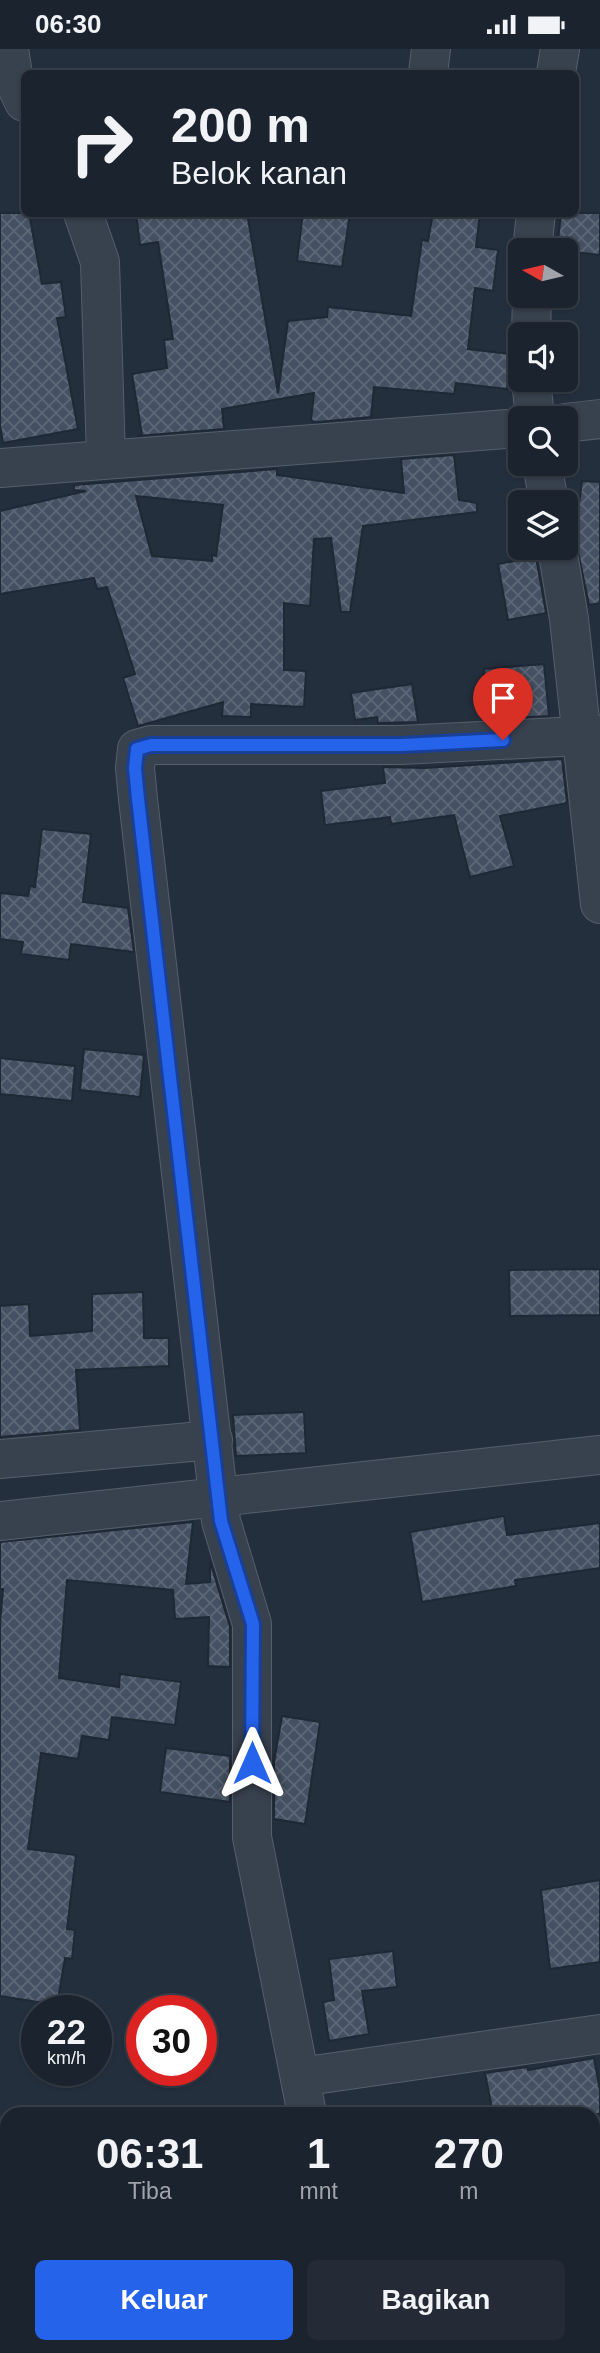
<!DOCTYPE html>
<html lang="id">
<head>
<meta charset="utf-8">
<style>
  :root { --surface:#1b232e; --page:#242b36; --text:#f1f3f6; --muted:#a0a4aa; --line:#39404a; --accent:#2563eb }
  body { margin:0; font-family:Arial,sans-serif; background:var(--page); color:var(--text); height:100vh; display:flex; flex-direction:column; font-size:26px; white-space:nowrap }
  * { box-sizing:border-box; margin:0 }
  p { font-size:23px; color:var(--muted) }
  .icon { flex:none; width:38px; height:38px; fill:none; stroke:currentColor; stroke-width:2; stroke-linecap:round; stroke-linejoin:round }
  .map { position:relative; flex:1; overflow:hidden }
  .details { position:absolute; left:0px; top:2058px; width:600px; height:247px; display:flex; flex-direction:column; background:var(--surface); border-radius:21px 21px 0 0; box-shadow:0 2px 5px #0004,0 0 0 2px var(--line) }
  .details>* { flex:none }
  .hud { position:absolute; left:21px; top:21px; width:558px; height:147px; border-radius:10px; box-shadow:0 2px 5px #0004,0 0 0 2px var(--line); background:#1b232e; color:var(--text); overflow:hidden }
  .needle { width:46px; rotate:278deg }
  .buttons { position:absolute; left:508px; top:189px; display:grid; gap:14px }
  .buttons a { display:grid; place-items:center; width:70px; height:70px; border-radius:10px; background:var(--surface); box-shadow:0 2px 5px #0004,0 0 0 2px var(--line); font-size:35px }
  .speed { position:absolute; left:21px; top:1946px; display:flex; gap:14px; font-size:35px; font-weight:700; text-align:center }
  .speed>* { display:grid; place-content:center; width:91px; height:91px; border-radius:50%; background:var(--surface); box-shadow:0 2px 5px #0004,0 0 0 2px var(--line); line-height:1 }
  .speed small { font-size:18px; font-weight:400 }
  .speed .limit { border:10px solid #d22; background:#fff; color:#111 }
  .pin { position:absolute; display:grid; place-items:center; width:60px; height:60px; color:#fff; margin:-72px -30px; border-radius:50% 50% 50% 0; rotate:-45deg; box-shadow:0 0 7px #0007 }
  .pin .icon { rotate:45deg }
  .me { position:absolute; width:77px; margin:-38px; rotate:0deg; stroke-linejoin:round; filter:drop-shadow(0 0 5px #0008) }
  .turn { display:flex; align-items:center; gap:24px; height:147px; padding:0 35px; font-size:32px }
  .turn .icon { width:91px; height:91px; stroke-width:2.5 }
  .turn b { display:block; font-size:49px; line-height:60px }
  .eta { display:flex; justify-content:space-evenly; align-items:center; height:119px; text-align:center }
  .eta b { font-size:42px; font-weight:600; line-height:49px }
  .action { display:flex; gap:14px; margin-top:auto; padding:14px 35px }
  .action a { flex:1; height:80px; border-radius:10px; background:var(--accent); color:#fff; font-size:28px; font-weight:600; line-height:80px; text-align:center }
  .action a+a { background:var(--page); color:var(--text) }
  .status { display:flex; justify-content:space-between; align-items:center; height:49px; padding:0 35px; background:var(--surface); direction:ltr }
  .status svg { height:19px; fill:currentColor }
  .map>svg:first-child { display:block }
  .building { fill:url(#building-cross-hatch); stroke:#1f2835; stroke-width:2; fill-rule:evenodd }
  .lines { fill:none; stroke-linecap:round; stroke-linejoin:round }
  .minor-casing { stroke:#565f6c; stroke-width:40 }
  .minor { stroke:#38414e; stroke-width:38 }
  .route-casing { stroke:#184099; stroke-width:18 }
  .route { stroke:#2563eb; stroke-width:12 }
</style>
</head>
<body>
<div class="status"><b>06:30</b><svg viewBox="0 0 49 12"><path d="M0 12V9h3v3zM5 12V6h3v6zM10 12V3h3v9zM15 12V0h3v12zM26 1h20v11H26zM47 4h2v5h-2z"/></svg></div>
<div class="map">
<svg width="600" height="2304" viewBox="0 0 600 2304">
  <defs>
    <pattern id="building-cross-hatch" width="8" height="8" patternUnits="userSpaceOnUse" patternTransform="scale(1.75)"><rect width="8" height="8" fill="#455162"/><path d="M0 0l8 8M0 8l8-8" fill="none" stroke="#5d6877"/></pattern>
  </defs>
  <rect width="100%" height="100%" fill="#242f3e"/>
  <g class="building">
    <polygon points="0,164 29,164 42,235 61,233 66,268 57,269 78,380 3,394 0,376"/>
    <polygon points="136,164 247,164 278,344 288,272 327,268 328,258 411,267 422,191 428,192 433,164 480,164 476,198 498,201 493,242 475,239 468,300 511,305 507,340 456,334 454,345 374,338 371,368 318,373 311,372 314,344 222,360 224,380 137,387 142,386 132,325 167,319 164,291 173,290 158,193 140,196"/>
    <polygon points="303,164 350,164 342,218 297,212"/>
    <polygon points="561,164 600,164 600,206 557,201"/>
    <path d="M454,406l5,45 18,3v9l-114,14 -13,86h-9l-10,-74 -17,1 -4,67 -26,-3v67l22,1 -2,36 -53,-3v13l-29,-1 1,-14 -85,24 -15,-48 12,-4 -28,-87 -10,2 -3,-11 -94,16v-83l86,-20 -12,-1v-5l203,-16v6l127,18 -3,-34zM136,447l87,9 -7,51 -4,-1v6l-60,-5z"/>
    <polygon points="582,432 600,433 600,554 589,556 575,488"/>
    <polygon points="536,508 546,564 508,571 498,515"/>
    <polygon points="544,615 549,667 489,670 484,620"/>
    <polygon points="412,635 418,673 378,674 377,668 355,671 351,644"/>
    <polygon points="562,710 567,754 500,767 514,817 470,828 454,766 391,775 390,768 325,776 321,742 385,734 383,718 425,719"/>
    <polygon points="42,780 91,785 83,853 128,859 134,903 71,895 69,911 21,905 23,893 0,890 0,844 28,847 30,837 35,838"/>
    <polygon points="84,1000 144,1006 140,1048 80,1041"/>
    <polygon points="0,1009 75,1017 72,1052 0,1045"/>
    <polygon points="600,1220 600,1266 510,1267 509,1221"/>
    <polygon points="143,1243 144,1289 169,1289 169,1317 76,1321 80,1381 0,1388 0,1257 29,1255 30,1287 92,1282 92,1245"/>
    <polygon points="304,1363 306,1404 236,1407 233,1366"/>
    <polygon points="504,1467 507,1486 600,1474 600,1519 515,1531 516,1537 422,1553 410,1483"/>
    <polygon points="193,1473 186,1535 210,1533 210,1512 230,1578 230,1618 208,1617 209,1568 175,1570 173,1541 67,1531 59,1629 119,1638 120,1625 181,1633 175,1676 112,1668 109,1691 82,1687 78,1710 41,1704 28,1800 76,1806 67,1880 75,1881 72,1910 65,1909 57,1956 0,1947 0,1574 3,1540 0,1540 0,1493"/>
    <polygon points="282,1667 320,1673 305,1775 274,1770 274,1713"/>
    <polygon points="166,1699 230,1707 230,1753 160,1743"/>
    <polygon points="600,1831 600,1913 550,1920 541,1841"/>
    <polygon points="393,1902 397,1938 362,1942 369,1985 329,1992 323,1953 334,1951 329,1910"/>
    <polygon points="594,2009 600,2042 600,2065 546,2065 544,2057 493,2065 485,2024 527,2018 528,2021"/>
  </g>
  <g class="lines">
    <defs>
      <g id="minor">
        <polyline points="9,0 14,32 24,53"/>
        <polyline points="428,24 431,0"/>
        <polyline points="556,24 560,0"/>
        <polyline points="83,164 100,213 106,409"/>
        <polyline points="532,201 536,164"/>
        <polyline points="531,285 532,247"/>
        <polyline points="531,331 535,369"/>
        <polyline points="565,374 600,370"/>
        <polyline points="542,415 549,453"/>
        <polyline points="0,419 520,379"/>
        <polyline points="557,499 569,570 600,855"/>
        <polyline points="0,1410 213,1391"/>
        <polyline points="0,1472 600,1406"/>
        <polyline points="300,2028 600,1985"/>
        <polyline points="307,2065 252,1788 252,1575 221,1472 138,750 135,719 137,700 151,696 401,696 600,686"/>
        <polyline points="363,2298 365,2304"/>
      </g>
    </defs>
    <use href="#minor" class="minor-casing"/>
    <use href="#minor" class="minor"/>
  </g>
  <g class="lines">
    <defs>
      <polyline id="route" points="252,1714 253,1575 221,1472 138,750 135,719 137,700 151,696 401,696 503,691"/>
    </defs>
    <use href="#route" class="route-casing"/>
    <use href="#route" class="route"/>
  </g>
</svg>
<div class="buttons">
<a><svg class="needle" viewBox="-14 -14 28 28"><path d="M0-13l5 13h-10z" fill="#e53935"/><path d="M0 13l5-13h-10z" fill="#a0a4aa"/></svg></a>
<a><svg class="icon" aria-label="sound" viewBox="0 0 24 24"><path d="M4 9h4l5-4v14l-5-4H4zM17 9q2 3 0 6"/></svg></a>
<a><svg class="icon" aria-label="search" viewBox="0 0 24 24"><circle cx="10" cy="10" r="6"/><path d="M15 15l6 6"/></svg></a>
<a><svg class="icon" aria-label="layers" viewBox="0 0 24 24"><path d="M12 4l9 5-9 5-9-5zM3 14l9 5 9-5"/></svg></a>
</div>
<div class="speed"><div>22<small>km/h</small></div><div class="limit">30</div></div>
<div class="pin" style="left:503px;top:691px;background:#d93025"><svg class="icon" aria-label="arrive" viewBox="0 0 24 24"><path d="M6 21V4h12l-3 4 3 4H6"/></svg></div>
<svg class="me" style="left:252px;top:1714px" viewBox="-20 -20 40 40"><path d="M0-17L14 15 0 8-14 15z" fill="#2563eb" stroke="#fff" stroke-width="4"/></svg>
<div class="hud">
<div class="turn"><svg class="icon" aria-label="right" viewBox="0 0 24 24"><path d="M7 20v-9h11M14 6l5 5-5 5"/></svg><div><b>200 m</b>Belok kanan</div></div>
</div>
<section class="details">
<div class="eta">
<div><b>06:31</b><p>Tiba</p></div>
<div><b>1</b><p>mnt</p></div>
<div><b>270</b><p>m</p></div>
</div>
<div class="action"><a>Keluar</a><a>Bagikan</a></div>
</section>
</div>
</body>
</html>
